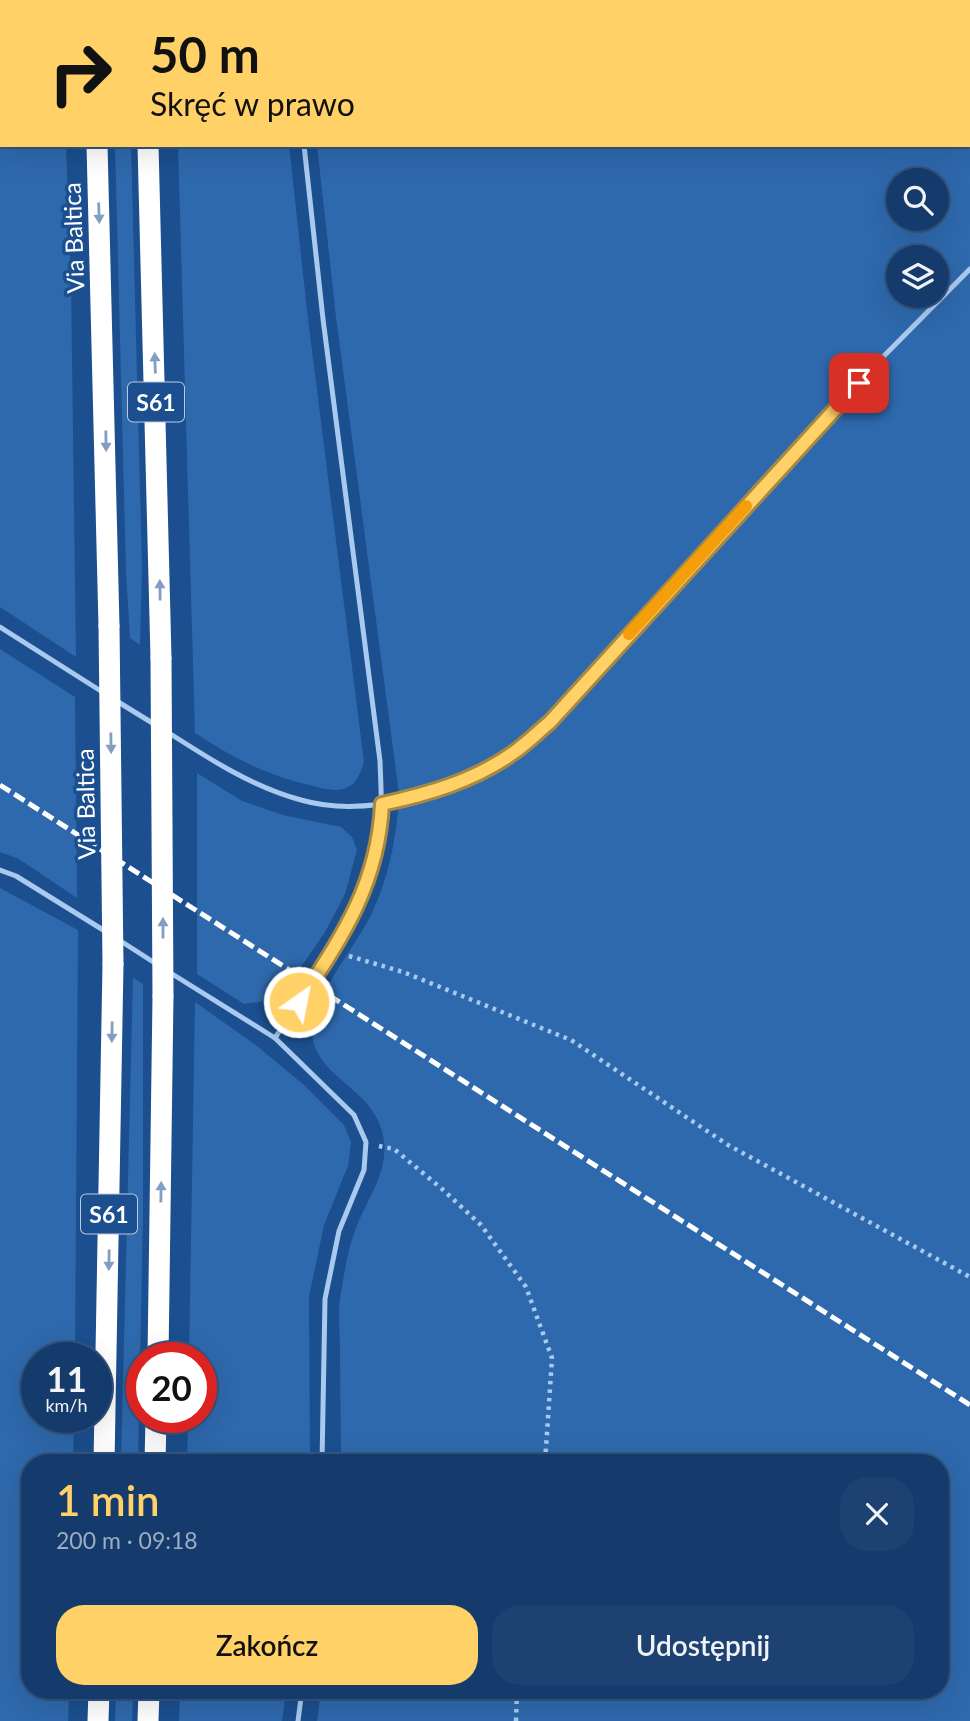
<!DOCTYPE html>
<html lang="pl">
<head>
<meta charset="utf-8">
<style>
  :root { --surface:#143b6b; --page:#1d4271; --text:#f1f3f6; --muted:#9dadc1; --line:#33557e; --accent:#ffd166 }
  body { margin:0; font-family:Lato,sans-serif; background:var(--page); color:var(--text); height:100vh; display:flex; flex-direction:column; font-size:26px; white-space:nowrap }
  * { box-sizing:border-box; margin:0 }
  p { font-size:23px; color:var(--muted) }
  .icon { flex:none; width:38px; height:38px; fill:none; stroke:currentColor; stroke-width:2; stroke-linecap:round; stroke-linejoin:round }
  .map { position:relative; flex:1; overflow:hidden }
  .details { position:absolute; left:21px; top:1454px; width:928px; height:245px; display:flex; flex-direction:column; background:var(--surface); border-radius:28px; box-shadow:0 7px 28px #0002,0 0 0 2px var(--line) }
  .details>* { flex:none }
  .banner { position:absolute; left:0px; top:0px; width:971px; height:147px; box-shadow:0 7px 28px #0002,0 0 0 2px var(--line); background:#ffd166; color:#111; overflow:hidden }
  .fabs { position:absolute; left:886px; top:168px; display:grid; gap:14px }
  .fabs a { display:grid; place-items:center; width:63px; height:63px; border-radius:50%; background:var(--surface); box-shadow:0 7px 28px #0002,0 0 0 2px var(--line); font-size:35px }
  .speed { position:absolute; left:21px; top:1342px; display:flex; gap:14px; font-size:35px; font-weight:700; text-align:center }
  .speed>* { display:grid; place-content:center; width:91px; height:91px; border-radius:50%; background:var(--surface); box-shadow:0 7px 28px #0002,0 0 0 2px var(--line); line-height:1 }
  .speed small { font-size:18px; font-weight:400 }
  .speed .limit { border:10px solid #d22; background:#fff; color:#111 }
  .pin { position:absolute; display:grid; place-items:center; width:60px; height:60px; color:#fff; margin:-30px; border-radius:14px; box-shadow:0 4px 10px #0006 }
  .me { position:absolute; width:77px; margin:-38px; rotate:33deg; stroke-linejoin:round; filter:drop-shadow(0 0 5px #0008) }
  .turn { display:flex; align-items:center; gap:24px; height:147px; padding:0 35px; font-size:32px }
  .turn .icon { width:91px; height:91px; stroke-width:2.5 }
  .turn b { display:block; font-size:49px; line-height:60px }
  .round { display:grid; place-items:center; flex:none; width:74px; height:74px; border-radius:28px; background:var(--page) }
  .overview { display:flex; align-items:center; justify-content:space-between; height:119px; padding:0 35px }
  h1 { font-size:42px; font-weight:600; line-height:52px; color:var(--accent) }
  .primary-button { display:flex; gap:14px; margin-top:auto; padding:14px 35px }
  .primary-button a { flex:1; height:80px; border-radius:28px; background:var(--accent); color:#111; font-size:28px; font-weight:600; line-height:80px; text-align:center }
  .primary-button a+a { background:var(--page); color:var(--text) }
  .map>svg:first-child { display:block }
  .green { fill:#2e69ad; fill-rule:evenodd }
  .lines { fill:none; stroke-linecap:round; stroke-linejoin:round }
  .path { stroke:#a9c9ee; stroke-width:4.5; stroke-dasharray:3.5 5; stroke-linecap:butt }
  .service { stroke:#a9c9ee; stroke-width:5 }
  .motorway { stroke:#fff; stroke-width:21 }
  .rail { stroke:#fff; stroke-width:5; stroke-dasharray:12 5; stroke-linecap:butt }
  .motorway-bridge { stroke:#fff; stroke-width:21 }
  .oneway { fill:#829ec1 }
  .route-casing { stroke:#a68842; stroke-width:18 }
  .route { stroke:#ffd166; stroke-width:12 }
  .slow { stroke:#f59e0b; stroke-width:12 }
  .labels { text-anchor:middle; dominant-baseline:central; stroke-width:7; stroke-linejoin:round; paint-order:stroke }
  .shield { fill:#1b4f8f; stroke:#bbcadd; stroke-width:2 }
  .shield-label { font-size:23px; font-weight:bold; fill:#fff }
  .street-label { font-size:24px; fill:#fff; stroke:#1b4f8f }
</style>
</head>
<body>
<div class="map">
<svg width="970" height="1721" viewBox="0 0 970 1721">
  <rect width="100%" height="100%" fill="#1b4f8f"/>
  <g class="green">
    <polygon points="0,0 60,0 61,2 2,2 2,145 66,145 71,280 76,657 0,607"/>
    <path d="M301,0h669v1721h-653l4,-30 619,-1v-227h-599c0,-37 -1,-74 -1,-112 0,-17 -2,-36 0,-53 4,-21 7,-47 15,-67 10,-29 33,-57 29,-90 -6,-54 -72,-62 -72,-111 -1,-29 44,-85 58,-113 19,-39 27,-80 29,-123l-63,-477 -19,-172h653v-143zM898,180h38v39h-38zM898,257h38v39h-38z"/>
    <polygon points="115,145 131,145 142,567 140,645 130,638 126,572"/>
    <path d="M178,145h111l19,174 56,443c-3,10 -7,22 -18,26 -9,4 -23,1 -32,-2 -44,-9 -81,-28 -119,-53z"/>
    <polygon points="0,649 75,697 77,898 19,859 0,852"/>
    <polygon points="197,773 242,801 283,815 341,827 352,837 357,850 345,894 325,932 283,993 266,1001 244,1004 197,974"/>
    <polygon points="0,888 78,930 75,1358 37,1358 37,1418 74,1418 73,1463 30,1463 30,1690 69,1691 68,1721 0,1721"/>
    <polygon points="133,978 143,984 143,1214 138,1463 121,1463"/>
    <polygon points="195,1002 257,1046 304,1085 344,1125 351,1142 348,1166 324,1225 309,1297 310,1463 187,1463 188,1418 201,1418 201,1358 189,1358"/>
    <polygon points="116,1691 133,1691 132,1721 115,1721"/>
    <polygon points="180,1691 286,1691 282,1721 179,1721"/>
  </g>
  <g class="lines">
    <g class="path">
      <polyline points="349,956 403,972 571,1040 728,1145 970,1277"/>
      <polyline points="379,1146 394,1149 441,1188 481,1225 526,1287 552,1358 545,1463"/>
      <polyline points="516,1721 517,1690"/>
    </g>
    <g class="service">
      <polyline points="288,0 288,2"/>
      <polyline points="0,627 104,693"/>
      <polyline points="115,700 154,724"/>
      <path d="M169,733c42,27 84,54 132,67 66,19 159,-8 212,-47 13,-9 25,-21 37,-31l327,-359 93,-94"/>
      <polyline points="0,870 16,876 108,933"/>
      <polyline points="119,940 158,965"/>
      <polyline points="169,972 275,1038 354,1115 366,1142 364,1170 339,1231 325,1299 322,1463"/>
      <path d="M275,1038c37,-56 84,-115 101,-181 8,-31 5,-64 4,-96l-57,-442 -19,-174"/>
      <polyline points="298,1721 302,1690"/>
    </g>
    <g class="motorway">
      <polyline points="90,0 91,2"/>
      <polyline points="142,0 142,2"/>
      <polyline points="97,145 109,626"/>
      <polyline points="148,145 161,658"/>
      <polyline points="158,1358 163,996"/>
      <polyline points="104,1463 113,964"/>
      <polyline points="155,1463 156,1418"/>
      <polyline points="98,1721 99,1690"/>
      <polyline points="148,1721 149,1690"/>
    </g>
    <polyline class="rail" points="0,785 970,1405"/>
    <g class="motorway-bridge">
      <polyline points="109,626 113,964"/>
      <polyline points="161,658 163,996"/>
    </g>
  </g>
  <defs><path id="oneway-solid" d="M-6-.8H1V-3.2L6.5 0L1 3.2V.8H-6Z" transform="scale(1.75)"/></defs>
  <g class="oneway">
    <use href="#oneway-solid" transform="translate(99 213) rotate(88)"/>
    <use href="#oneway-solid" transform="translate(155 363) rotate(-92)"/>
    <use href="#oneway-solid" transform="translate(106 441) rotate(89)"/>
    <use href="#oneway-solid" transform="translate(160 590) rotate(-91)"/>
    <use href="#oneway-solid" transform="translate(111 743) rotate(89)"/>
    <use href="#oneway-solid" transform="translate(163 928) rotate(-90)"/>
    <use href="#oneway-solid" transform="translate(112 1032) rotate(91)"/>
    <use href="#oneway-solid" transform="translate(161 1192) rotate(-89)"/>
    <use href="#oneway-solid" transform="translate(109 1260) rotate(91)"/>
  </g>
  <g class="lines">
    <defs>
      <path id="route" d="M299,1002c43,-65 79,-117 83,-198 46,-10 92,-23 131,-51 13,-9 25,-21 37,-31l309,-339"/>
    </defs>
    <use href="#route" class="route-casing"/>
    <use href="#route" class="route"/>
    <polyline class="slow" points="629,634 746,506"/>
  </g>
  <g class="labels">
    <g class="shield">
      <rect x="128" y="382.5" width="56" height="39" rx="5"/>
      <rect x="81" y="1194.5" width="56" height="39" rx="5"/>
    </g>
    <g class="shield-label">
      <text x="156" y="402">S61</text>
      <text x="109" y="1214">S61</text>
    </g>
    <g class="street-label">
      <text transform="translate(73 238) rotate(-92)">Via Baltica</text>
      <text transform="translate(85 804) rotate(-91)">Via Baltica</text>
    </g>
  </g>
</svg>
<div class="fabs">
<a><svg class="icon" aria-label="search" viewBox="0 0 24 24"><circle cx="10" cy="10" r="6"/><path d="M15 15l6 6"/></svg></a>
<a><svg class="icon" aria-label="layers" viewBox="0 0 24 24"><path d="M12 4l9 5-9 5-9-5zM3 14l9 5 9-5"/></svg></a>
</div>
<div class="speed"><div>11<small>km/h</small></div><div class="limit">20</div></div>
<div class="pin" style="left:859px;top:383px;background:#d93025"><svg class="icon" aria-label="arrive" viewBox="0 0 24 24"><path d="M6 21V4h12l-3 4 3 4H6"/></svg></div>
<svg class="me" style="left:299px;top:1002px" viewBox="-20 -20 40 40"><circle r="17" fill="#ffd166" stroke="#fff" stroke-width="3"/><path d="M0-11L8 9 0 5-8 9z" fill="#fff"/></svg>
<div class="banner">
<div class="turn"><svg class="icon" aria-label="right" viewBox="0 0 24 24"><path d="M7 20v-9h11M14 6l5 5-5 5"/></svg><div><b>50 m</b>Skręć w prawo</div></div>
</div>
<section class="details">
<div class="overview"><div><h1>1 min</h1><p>200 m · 09:18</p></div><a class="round"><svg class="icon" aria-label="close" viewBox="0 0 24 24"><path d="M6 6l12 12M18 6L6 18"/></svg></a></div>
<div class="primary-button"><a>Zakończ</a><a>Udostępnij</a></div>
</section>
</div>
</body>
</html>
